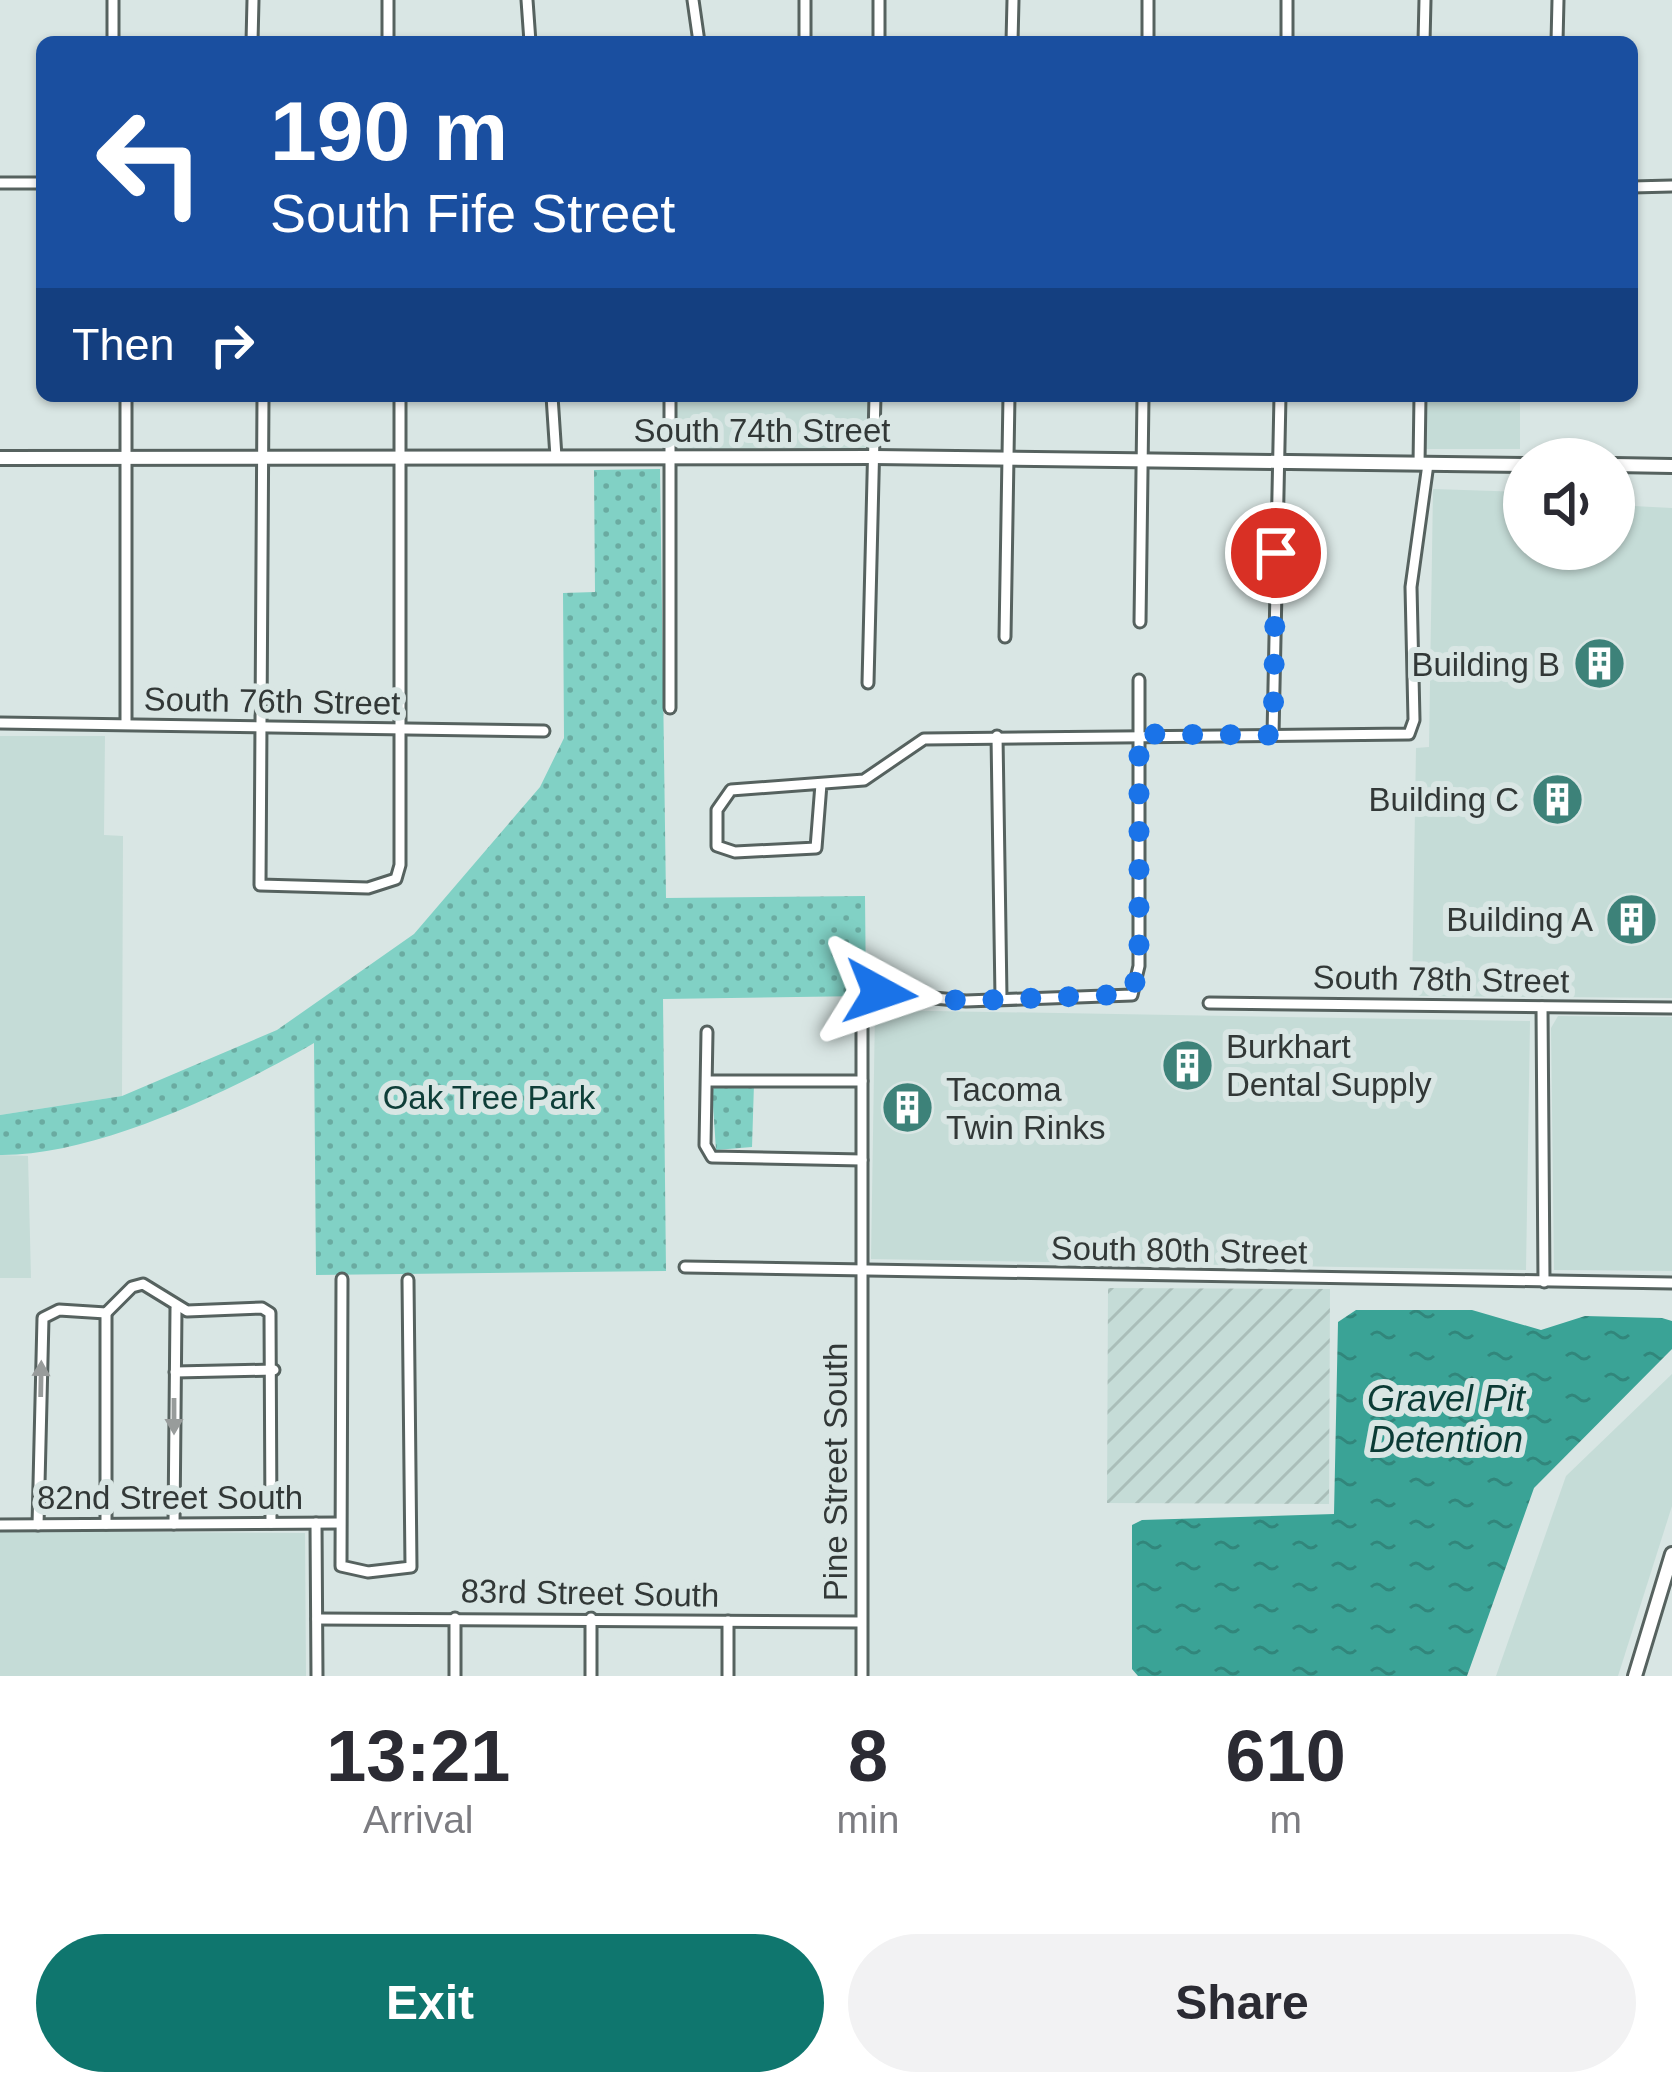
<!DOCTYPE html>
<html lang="en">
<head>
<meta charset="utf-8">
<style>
  :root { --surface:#fff; --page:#f2f2f3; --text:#2b2b33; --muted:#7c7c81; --accent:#0f766e }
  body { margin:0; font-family:Arial,sans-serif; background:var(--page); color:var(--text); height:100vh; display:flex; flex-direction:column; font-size:45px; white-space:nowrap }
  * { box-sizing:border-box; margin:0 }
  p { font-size:39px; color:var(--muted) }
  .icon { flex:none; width:66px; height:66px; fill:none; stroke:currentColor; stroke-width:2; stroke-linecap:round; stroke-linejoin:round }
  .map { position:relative; height:1676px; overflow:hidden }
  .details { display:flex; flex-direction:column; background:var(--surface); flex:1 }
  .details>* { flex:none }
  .guide { position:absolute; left:36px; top:36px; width:1602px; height:366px; border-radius:18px; box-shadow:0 3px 9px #0004; background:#1a4fa0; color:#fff; overflow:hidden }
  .controls { position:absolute; left:1503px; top:438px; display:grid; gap:24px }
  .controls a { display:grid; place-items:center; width:132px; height:132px; border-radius:50%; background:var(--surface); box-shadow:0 3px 9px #0004; font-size:60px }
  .pin { position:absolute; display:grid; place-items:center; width:102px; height:102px; color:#fff; margin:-51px; border:6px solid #fff; border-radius:50%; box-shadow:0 3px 12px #0007 }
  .me { position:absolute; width:132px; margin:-66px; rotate:95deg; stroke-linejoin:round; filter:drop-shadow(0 0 9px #0008) }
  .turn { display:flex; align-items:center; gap:42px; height:252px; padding:0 36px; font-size:54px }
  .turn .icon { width:156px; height:156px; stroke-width:2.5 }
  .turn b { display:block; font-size:84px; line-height:102px }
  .then { display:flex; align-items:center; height:114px; padding:0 36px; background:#0003; gap:24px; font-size:45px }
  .eta { display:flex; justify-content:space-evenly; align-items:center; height:204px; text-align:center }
  .eta b { font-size:72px; font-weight:700; line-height:84px }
  .action { display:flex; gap:24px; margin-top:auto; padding:24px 36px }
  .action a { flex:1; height:138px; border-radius:72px; background:var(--accent); color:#fff; font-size:48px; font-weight:700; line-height:138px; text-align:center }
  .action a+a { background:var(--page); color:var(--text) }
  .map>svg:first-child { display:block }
  .built { fill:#c5dcd7 }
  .industrial { fill:url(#industrial-furrows) }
  .park { fill:url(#park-dots) }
  .water { fill:url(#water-ripples) }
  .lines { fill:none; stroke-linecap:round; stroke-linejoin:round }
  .minor-casing { stroke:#56625f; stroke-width:15 }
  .major-casing { stroke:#56625f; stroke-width:18 }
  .minor { stroke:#fff; stroke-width:9 }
  .major { stroke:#fff; stroke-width:12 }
  .oneway { fill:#989c9b }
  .route { stroke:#1a73e8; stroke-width:21; stroke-dasharray:0 37.8 }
  .labels { text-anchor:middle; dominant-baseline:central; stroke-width:12; stroke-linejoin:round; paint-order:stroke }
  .street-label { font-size:33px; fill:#323837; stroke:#d9e6e4 }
  .poi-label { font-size:33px; fill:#323837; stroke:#d9e6e4; text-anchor:end }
  .park-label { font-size:33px; fill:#0e3e38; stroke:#d9e6e4 }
  .water-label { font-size:36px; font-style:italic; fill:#0b3b35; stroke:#d9e6e4 }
</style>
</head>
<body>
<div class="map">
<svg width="1672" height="1676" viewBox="0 0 1672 1676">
  <defs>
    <pattern id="industrial-furrows" width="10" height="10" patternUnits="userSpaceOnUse" patternTransform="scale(3)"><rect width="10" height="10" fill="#c5dcd7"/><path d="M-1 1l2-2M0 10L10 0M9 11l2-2" fill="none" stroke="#aabeb9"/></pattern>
    <pattern id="park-dots" width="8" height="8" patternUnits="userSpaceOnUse" patternTransform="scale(3)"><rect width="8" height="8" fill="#81d1c5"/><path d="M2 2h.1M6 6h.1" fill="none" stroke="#6aaba1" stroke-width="1.8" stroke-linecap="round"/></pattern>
    <pattern id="water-ripples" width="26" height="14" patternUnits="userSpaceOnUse" patternTransform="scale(3)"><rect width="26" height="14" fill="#3aa396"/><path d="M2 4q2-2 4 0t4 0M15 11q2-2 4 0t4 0" fill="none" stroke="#31867b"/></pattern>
  </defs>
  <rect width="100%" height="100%" fill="#d9e6e4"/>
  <g class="built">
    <polygon points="670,396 875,396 874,457 671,457"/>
    <rect x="1425" y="396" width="95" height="53"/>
    <polygon points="1433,489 1524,492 1524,549 1614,549 1614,505 1672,508 1672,998 1412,996 1416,748 1429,747"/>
    <polygon points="0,736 105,736 104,835 123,836 122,1096 0,1115"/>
    <polygon points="875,1010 1530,1021 1526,1270 871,1259"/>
    <polygon points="1558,1016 1672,1017 1672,1271 1554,1270 1551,1028"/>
    <polygon points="0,1155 28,1156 31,1278 0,1278"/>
    <polygon points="1672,1374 1672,1506 1618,1676 1496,1676 1566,1476"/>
    <polygon points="0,1531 305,1533 306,1676 0,1676"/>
  </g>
  <polygon class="industrial" points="1108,1288 1330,1289 1329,1504 1107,1503"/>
  <g class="park">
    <path d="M660,469l6,429 199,-2 1,100 -203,3 3,272 -350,4 -2,-232c-82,48 -219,113 -314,112v-40l122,-19 155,-66 137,-96 126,-147 24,-49 -1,-145 32,-1 -1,-122z"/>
    <polygon points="754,1084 752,1147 716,1150 712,1090 719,1084"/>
  </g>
  <polygon class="water" points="1356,1310 1472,1310 1541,1330 1585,1316 1662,1318 1672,1321 1672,1349 1534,1488 1467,1676 1138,1676 1132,1669 1132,1525 1142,1520 1334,1514 1338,1322"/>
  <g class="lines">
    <defs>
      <g id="minor">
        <polyline points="388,0 388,42"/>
        <polyline points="527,0 530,42"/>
        <polyline points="693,0 699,42"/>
        <polyline points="113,42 113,0"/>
        <polyline points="252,42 253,0"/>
        <polyline points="805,42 805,0"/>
        <polyline points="879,42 879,0"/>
        <polyline points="1012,42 1013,0"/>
        <polyline points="1148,42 1148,0"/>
        <polyline points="1287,42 1287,0"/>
        <polyline points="1424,42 1425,0"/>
        <polyline points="1557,42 1558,0"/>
        <polyline points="0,183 42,183"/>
        <polyline points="1632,187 1672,186"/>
        <polyline points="126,396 126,724"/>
        <polyline points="263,396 260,885 368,888 396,879 400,865 400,396"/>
        <polyline points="552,396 556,457"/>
        <polyline points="670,396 670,708"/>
        <polyline points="1419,464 1420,396"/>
        <polyline points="1140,622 1143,396"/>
        <polyline points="1005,637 1009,396"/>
        <polyline points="868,683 875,396"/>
        <polyline points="0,723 544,731"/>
        <polyline points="1273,735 1280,396"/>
        <polyline points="997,736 1001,997"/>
        <polyline points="821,784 816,848 735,852 717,846 717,810 731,790 864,780 924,739 1409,734 1414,720 1411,587 1428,464"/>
        <polyline points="881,993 966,1001 1132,995 1139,966 1139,680"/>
        <polyline points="1209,1003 1672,1008"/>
        <polyline points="1542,1007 1544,1282"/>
        <polyline points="862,1021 862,1676"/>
        <polyline points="707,1032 705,1145 712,1157 862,1160"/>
        <polyline points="707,1081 862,1081"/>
        <polyline points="685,1267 1672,1283"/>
        <polyline points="342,1279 341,1566 368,1572 411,1567 408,1280"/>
        <polyline points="106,1313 106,1524"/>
        <polyline points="175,1372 274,1370"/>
        <polyline points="316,1523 317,1676"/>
        <polyline points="174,1524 176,1308"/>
        <polyline points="0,1525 340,1523"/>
        <polyline points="38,1525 43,1318 59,1310 106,1313 132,1287 143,1284 187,1311 262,1308 270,1313 271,1523"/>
        <polyline points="455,1618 455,1676"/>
        <polyline points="317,1619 861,1622"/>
        <polyline points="728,1621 728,1676"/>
        <polyline points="591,1676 591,1618"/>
      </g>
      <g id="major">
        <polyline points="0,458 874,457 1524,465"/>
        <polyline points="1614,465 1672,466"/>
        <polyline points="1635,1676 1672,1554"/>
      </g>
    </defs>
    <use href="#minor" class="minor-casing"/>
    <use href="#major" class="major-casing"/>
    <use href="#minor" class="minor"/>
    <use href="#major" class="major"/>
  </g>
  <defs><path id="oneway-solid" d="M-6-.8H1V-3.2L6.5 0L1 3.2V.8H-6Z" transform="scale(3)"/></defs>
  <g class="oneway">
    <use href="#oneway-solid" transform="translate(41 1379) rotate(-89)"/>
    <use href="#oneway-solid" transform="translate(174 1416) rotate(90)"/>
  </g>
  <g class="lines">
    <polyline class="route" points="880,993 966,1001 1132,994 1139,966 1139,734 1273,735 1276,553"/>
  </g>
  <defs>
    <symbol id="building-disc" viewBox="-11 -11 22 22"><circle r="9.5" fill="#3d8279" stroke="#d9e6e4"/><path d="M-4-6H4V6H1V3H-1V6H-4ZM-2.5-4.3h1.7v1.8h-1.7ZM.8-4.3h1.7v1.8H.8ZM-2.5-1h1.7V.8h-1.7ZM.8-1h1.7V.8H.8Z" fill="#fff"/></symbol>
  </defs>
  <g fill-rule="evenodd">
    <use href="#building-disc" x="1570" y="634" width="59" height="59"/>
    <use href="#building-disc" x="1528" y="770" width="59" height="59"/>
    <use href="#building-disc" x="1602" y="890" width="59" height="59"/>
    <use href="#building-disc" x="1158" y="1036" width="59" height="59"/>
    <use href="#building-disc" x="878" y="1078" width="59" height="59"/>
  </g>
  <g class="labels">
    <g class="street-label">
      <text x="762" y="430">South 74th Street</text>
      <text transform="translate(272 701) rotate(1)">South 76th Street</text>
      <text transform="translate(1441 979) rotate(1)">South 78th Street</text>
      <text transform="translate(1179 1250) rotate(1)">South 80th Street</text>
      <text transform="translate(835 1472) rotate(-90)">Pine Street South</text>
      <text x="170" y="1497">82nd Street South</text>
      <text transform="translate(590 1593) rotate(1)">83rd Street South</text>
    </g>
    <g class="poi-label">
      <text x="1560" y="664">Building B</text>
      <text x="1519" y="799">Building C</text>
      <text x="1593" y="919">Building A</text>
      <text x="1226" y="1046" text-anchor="start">Burkhart<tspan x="1226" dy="38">Dental Supply</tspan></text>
      <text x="946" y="1089" text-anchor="start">Tacoma<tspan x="946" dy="38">Twin Rinks</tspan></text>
    </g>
    <g class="park-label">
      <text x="489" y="1097">Oak Tree Park</text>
    </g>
    <g class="water-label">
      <text x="1446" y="1398">Gravel Pit<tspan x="1446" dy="41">Detention</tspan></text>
    </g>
  </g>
</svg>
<div class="controls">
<a><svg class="icon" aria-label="sound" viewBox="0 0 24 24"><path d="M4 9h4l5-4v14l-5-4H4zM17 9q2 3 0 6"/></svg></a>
</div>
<div class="pin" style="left:1276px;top:553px;background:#d93025"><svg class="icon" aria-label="arrive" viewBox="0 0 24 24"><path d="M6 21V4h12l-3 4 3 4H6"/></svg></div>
<svg class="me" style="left:880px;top:993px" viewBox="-20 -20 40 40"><path d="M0-17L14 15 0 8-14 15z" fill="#1a73e8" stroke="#fff" stroke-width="4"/></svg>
<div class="guide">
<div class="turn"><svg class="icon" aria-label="left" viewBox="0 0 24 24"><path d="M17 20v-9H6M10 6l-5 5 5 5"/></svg><div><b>190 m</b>South Fife Street</div></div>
<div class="then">Then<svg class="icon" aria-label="right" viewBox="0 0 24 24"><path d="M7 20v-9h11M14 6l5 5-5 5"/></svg></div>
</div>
</div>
<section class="details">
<div class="eta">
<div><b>13:21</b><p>Arrival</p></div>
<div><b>8</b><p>min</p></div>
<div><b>610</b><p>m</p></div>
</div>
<div class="action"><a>Exit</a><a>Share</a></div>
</section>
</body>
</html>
